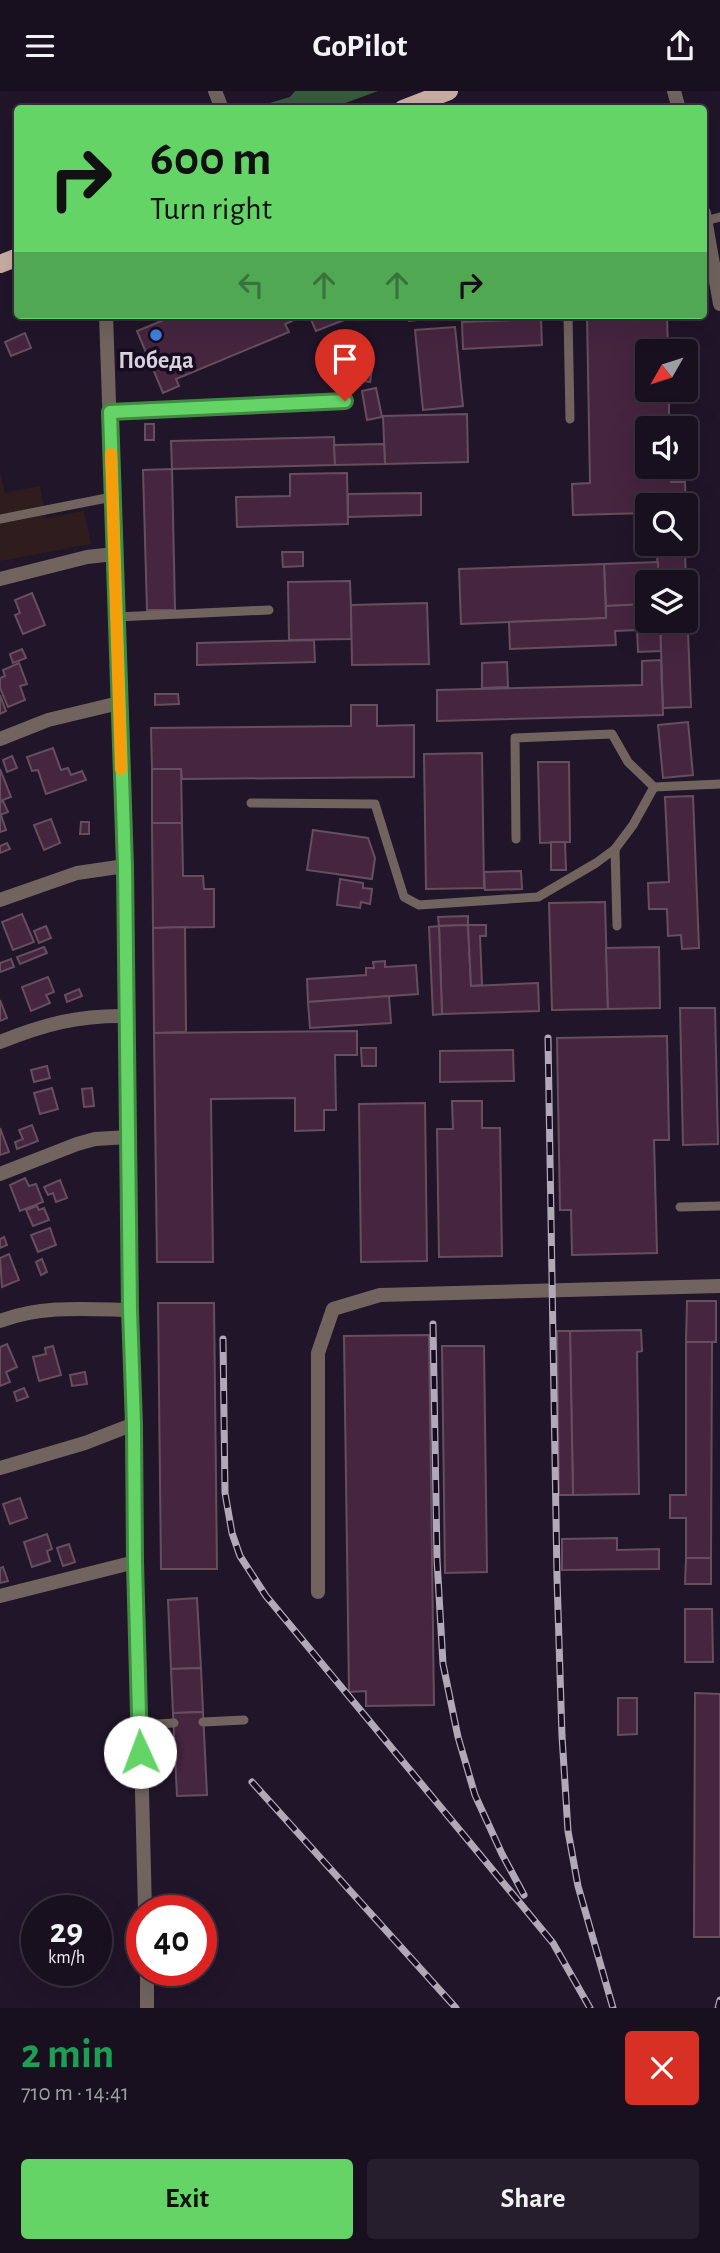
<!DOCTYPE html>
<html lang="en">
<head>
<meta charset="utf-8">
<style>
  :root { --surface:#19101f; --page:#261e2c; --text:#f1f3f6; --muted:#9f9da4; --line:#37303d; --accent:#65d467 }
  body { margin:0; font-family:"Alegreya Sans",sans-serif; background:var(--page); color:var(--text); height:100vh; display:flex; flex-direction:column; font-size:26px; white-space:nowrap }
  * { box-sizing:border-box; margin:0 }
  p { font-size:23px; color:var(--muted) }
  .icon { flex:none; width:38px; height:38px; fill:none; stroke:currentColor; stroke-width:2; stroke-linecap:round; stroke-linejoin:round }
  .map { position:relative; height:1917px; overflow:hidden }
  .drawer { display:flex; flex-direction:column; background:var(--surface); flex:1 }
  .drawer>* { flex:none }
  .guide { position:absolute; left:14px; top:14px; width:693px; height:214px; border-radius:7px; box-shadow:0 7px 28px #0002,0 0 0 2px var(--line); background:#65d467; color:#111; overflow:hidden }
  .needle { width:46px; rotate:231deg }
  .fabs { position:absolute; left:635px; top:248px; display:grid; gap:14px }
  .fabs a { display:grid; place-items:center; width:63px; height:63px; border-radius:7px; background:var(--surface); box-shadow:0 7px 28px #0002,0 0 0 2px var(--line); font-size:35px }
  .speed { position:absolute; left:21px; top:1804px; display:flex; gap:14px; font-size:35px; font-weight:700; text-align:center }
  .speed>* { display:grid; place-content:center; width:91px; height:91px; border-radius:50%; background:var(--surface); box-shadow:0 7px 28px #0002,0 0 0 2px var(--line); line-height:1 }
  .speed small { font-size:18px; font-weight:400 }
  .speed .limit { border:10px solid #d22; background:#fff; color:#111 }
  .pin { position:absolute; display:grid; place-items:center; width:60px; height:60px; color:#fff; margin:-72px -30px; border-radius:50% 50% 50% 0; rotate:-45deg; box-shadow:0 0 7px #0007 }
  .pin .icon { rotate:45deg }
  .me { position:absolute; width:77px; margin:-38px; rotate:358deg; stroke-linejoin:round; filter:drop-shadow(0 0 5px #0008) }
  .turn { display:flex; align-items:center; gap:24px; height:147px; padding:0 21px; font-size:32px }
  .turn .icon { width:91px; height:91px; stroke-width:2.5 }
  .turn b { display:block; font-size:49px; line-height:60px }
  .lanes { display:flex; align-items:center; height:66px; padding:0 21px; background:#0003; justify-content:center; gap:35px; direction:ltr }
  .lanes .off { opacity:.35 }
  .round { display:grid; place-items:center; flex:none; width:74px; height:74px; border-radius:7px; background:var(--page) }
  .head { display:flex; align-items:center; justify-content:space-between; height:119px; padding:0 21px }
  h1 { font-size:42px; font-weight:600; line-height:52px; color:#1e9e55 }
  .primary-button { display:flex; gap:14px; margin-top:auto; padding:14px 21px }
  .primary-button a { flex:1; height:80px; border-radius:7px; background:var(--accent); color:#111; font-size:28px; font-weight:600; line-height:80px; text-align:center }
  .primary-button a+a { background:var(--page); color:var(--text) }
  header { display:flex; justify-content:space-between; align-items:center; height:91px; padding:0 21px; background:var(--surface); font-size:32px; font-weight:600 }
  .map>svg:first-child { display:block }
  .industrial { fill:#2f1c1d }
  .forest { fill:#375a3c }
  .building { fill:#46253f; stroke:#654f5f; stroke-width:2 }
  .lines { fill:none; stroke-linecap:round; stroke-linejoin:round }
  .service { stroke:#71645f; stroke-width:9 }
  .minor { stroke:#71645f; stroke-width:14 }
  .tertiary { stroke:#71645f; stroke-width:14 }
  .primary { stroke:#c9aea5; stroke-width:18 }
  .rail-casing { stroke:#b1a9b8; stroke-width:7 }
  .rail { stroke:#170c1f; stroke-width:4.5; stroke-dasharray:13; stroke-linecap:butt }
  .route-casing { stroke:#428a43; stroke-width:18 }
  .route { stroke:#65d467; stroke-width:12 }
  .slow { stroke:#f59e0b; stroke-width:12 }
  .shop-dot { fill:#3f7fe0; stroke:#170c1f; stroke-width:2.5 }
  .labels { text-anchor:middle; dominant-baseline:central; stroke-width:7; stroke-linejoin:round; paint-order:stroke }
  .poi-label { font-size:24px; font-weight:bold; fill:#d8d1de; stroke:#170c1f }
</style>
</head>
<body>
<header><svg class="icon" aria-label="menu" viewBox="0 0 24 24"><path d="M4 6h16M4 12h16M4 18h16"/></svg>GoPilot<svg class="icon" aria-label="share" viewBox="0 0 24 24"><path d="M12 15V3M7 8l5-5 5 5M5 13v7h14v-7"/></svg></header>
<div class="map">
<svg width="720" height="1917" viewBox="0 0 720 1917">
  <rect width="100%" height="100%" fill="#211529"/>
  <polygon class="industrial" points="0,380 5,402 40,395 46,427 84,420 91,453 0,470"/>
  <polygon class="forest" points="295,0 378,0 332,17 252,17 290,6"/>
  <g class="building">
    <polygon points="176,224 289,224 292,230 285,233 289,241 176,288 179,295 163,302 137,240"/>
    <polygon points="309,224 357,224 316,240"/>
    <polygon points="408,224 451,224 451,225 409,230"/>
    <polygon points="587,224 667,224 668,261 648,261 648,299 669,299 669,338 648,338 648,376 670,376 671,391 685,391 686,415 648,415 648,422 573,424 572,393 590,392"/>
    <polygon points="541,228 542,254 463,258 462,231"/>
    <polygon points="455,236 463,315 423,319 415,239"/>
    <polygon points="25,242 31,257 11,265 5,251"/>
    <polygon points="338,272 372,278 370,291 336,285"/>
    <polygon points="376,297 382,326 367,329 362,300"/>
    <polygon points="467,323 468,371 385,373 383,325"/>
    <rect x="145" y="333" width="9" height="16"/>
    <polygon points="334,346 335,374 172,378 171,350"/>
    <polygon points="384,353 385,373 335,374 334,354"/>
    <polygon points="172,378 175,519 147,519 143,379"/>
    <polygon points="347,382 348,433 237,436 236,406 290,405 290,383"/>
    <polygon points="421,402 421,424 348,426 348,403"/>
    <polygon points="685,459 686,492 658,492 657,460"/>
    <polygon points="282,461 303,461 303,475 283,476"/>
    <polygon points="658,471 658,492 648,492 648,513 606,515 604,473"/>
    <polygon points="604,473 606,527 461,533 459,478"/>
    <polygon points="350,490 352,548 289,549 288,491"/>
    <polygon points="686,492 691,616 663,617 660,530 686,530"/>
    <polygon points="32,502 45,534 23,543 15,524 20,522 15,509"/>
    <polygon points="427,512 429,573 352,574 351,514"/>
    <polygon points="648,513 648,530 660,530 661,560 638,561 637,539 615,540 616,554 510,558 509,531 606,527 606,515"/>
    <polygon points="314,549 315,571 197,574 197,552"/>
    <polygon points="22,558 26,567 13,572 10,563"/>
    <polygon points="661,569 663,624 437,630 437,599 642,594 642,570"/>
    <polygon points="507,571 508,596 482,597 482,572"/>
    <polygon points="19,572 27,593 20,595 25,609 8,616 0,597 0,587 5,585 3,579"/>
    <polygon points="155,603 178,603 179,613 155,614"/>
    <polygon points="0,604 6,620 0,623"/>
    <polygon points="351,614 377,614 377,635 414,634 414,686 182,688 181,678 152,678 151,637 351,635"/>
    <polygon points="688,631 693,684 663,687 658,634"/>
    <polygon points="53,657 61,679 68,677 71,684 82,680 86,689 46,703 38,679 32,680 27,666"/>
    <polygon points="482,662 484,797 426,798 424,663"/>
    <polygon points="12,665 17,677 7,681 3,669"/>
    <polygon points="538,671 569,671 570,751 540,752"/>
    <polygon points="0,678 11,706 0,710"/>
    <polygon points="152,678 181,678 182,732 152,732"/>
    <polygon points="693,705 699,857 682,858 681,844 668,845 667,818 649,818 648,792 669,791 665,706"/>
    <polygon points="3,710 8,721 0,724 0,711"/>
    <polygon points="1,724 6,739 0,741 0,725"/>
    <polygon points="51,728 60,752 44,759 34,734"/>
    <polygon points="81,731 89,731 89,743 80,743"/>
    <polygon points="152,732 182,732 183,785 203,785 204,798 214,798 214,836 153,837"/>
    <polygon points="313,739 368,747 375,767 372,788 307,779"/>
    <polygon points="551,751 565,751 566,779 551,779"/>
    <polygon points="7,752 10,758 0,762 0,755"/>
    <polygon points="521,780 522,798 485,799 484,781"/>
    <polygon points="340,788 363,792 363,797 372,798 370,813 361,811 360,817 337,814"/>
    <polygon points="605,811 608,918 552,919 549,812"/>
    <polygon points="22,823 34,851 13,859 2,831"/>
    <polygon points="468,825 468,834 439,835 438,826"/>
    <polygon points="468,834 471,895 538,892 539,920 442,923 439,835"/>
    <polygon points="468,834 486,834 486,845 480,845 482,894 471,895"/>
    <polygon points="46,835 51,847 39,852 34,840"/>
    <polygon points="439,835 442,923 433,924 429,836"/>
    <polygon points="185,836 186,941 154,942 153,837"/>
    <polygon points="44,856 47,862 20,873 17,866"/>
    <polygon points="659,856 660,917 608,918 606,857"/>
    <polygon points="11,868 14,876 0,881 0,872"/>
    <polygon points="385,870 385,876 416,874 418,903 308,911 307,888 366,884 366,877 374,877 373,871"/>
    <polygon points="48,886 54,901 46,904 50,912 31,920 22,896"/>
    <polygon points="79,898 82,905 67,911 65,904"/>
    <polygon points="389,905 391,932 310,937 308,911"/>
    <polygon points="0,909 7,927 0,930"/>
    <polygon points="680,917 715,917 718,1053 683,1054"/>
    <polygon points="357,940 357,964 335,964 336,1019 324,1019 324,1039 295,1040 295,1007 211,1008 213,1171 157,1171 154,942"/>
    <polygon points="667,945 669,1049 654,1049 657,1162 572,1164 571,1119 560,1119 557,947"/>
    <polygon points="361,957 376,957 376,975 362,975"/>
    <polygon points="513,959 514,990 440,991 440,960"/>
    <polygon points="47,975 50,987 34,991 31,979"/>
    <polygon points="52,997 58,1018 40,1023 34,1002"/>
    <polygon points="92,997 94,1015 84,1016 82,998"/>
    <polygon points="452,1010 482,1010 482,1037 500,1037 502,1165 439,1166 437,1038 453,1038"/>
    <polygon points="425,1012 427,1170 361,1171 359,1013"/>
    <polygon points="32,1034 38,1050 17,1058 15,1051 23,1048 19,1039"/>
    <polygon points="0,1037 9,1061 0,1064"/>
    <polygon points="25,1087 29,1095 36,1093 43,1111 20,1120 10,1094"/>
    <polygon points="60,1089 67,1107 56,1111 53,1102 48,1104 44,1096"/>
    <polygon points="37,1115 39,1119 44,1117 49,1129 33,1135 26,1119"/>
    <polygon points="50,1137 56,1154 38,1161 31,1144"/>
    <polygon points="4,1146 7,1154 0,1157 0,1148"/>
    <polygon points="9,1163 19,1189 2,1196 0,1167"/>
    <polygon points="42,1168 47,1181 41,1184 36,1171"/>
    <polygon points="687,1210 716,1210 716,1251 686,1251"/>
    <polygon points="158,1212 214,1212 217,1478 161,1478"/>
    <polygon points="641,1239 642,1260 637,1261 639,1403 573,1404 570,1240"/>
    <polygon points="557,1240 570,1240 573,1404 559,1404"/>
    <polygon points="429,1244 434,1614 366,1615 366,1600 349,1601 344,1245"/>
    <polygon points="686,1251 712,1251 711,1467 686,1467 686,1427 670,1427 670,1404 686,1404"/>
    <polygon points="7,1253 17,1276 6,1281 10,1291 0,1295 0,1256"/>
    <polygon points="53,1255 61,1284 39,1290 33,1266 46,1263 45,1257"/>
    <polygon points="442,1255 484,1255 487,1481 445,1482"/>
    <polygon points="85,1281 87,1293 72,1295 70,1284"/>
    <polygon points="24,1297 28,1306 17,1310 14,1301"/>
    <polygon points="20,1407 27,1427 10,1433 3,1413"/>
    <polygon points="47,1443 52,1458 47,1460 50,1470 32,1476 24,1451"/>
    <polygon points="617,1447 617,1459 659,1458 659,1478 562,1479 562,1448"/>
    <polygon points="69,1453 75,1471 63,1475 57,1457"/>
    <polygon points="686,1467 711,1467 711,1493 685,1493"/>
    <polygon points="3,1476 8,1490 0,1492 0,1477"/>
    <polygon points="197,1507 201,1577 171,1578 168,1509"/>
    <polygon points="685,1518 712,1518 713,1571 685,1571"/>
    <polygon points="201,1577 203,1621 173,1622 171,1578"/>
    <polygon points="695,1602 720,1603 720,1846 694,1846"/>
    <polygon points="618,1607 637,1607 637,1643 618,1644"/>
    <polygon points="203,1621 207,1704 177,1705 173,1622"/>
    <polygon points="164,1880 176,1880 176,1891 164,1890"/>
  </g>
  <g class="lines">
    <g class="service">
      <polyline points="705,130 720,126"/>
      <polyline points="568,224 570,328"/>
      <polyline points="110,321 345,310"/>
      <polyline points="0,428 112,406"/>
      <polyline points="116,526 269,519"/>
      <polyline points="251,712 375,713 404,806 419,814 538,806 596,772 615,758 633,734 654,696"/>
      <polyline points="516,748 515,647 612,643 628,671 654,696 720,693"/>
      <polyline points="615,758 617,835"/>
      <polyline points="680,1116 720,1115"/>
      <polyline points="203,1631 244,1629"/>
      <polyline points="139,1634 174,1632"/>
    </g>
    <g class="minor">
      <polyline points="215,0 222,18"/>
      <polyline points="674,0 679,18"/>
      <polyline points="704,122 720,213"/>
      <polyline points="0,488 87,466 114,463"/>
      <polyline points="0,648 48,629 119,612"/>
      <polyline points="0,809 77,782 125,775"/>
      <path d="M0,951c45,-18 79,-27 127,-26"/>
      <polyline points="0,1083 77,1053 95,1048 129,1046"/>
      <path d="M0,1230c42,-16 86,-12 130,-11"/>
      <polyline points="0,1377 85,1352 134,1333"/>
      <polyline points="318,1501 318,1262 333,1218 380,1204 720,1195"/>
      <polyline points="0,1505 135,1471"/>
    </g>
    <g class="tertiary">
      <polyline points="106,224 125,775 130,1219 145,1820"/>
      <polyline points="147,1880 147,1917"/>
    </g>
    <g class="primary">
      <polyline points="403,18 449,0"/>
      <polyline points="0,173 18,166"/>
    </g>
    <defs>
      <g id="rail">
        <polyline points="548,947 557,1487 562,1645 568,1740 578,1795 613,1917"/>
        <polyline points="433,1233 437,1469 443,1573 458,1646 475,1704 502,1763 524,1804"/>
        <polyline points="223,1248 225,1402 232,1442 240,1465 266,1505 553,1852 590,1917"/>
        <polyline points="252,1691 456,1917"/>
        <polyline points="718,1917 720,1909"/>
      </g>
    </defs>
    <use href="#rail" class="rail-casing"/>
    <use href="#rail" class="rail"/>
  </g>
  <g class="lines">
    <defs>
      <polyline id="route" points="140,1661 135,1471 134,1334 130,1219 125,775 110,321 345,310"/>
    </defs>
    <use href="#route" class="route-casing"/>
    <use href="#route" class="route"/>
    <polyline class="slow" points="111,363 121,678"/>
  </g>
  <circle class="shop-dot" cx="156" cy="244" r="7"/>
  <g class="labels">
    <g class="poi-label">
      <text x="156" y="270">Победа</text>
    </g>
  </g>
</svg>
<div class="fabs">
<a><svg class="needle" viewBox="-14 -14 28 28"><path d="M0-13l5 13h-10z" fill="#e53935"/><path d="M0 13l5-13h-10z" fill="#9f9da4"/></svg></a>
<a><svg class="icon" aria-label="sound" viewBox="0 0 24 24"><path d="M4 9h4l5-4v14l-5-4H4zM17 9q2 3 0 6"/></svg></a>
<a><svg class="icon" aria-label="search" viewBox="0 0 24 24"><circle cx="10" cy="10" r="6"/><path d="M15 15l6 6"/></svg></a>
<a><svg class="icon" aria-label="layers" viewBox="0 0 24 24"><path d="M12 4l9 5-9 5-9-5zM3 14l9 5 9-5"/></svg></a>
</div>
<div class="speed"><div>29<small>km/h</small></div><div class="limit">40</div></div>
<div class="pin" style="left:345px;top:310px;background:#d93025"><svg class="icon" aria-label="arrive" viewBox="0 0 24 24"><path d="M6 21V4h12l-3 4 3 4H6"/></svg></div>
<svg class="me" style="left:140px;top:1661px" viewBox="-20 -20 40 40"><circle r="19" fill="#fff"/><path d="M0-13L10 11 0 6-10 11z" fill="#65d467"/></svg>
<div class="guide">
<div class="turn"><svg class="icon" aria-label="right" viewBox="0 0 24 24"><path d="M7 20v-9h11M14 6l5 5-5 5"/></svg><div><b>600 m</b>Turn right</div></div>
<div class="lanes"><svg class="icon off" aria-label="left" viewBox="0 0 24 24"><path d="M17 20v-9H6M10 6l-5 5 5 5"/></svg><svg class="icon off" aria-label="ahead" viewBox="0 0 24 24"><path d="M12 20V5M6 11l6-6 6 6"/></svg><svg class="icon off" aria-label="ahead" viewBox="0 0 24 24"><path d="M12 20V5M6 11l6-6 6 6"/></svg><svg class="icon" aria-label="right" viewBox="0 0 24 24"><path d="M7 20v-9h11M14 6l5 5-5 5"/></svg></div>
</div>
</div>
<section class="drawer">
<div class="head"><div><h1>2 min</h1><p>710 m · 14:41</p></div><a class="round" style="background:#d93025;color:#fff"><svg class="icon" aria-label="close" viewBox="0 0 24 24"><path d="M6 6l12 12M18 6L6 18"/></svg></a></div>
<div class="primary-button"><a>Exit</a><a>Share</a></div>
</section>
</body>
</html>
